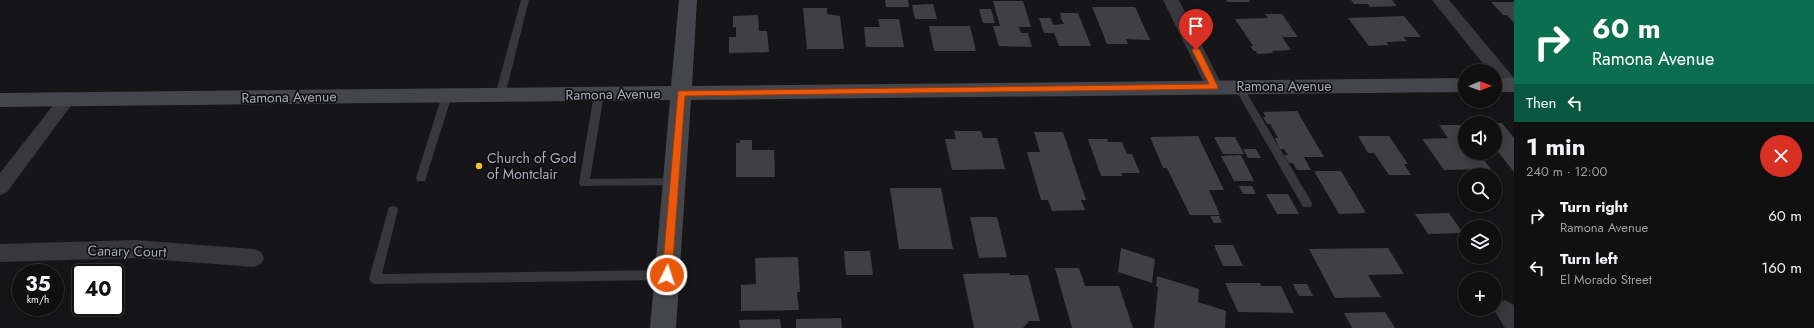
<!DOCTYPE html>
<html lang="en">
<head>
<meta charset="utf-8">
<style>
  :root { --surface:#101011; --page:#1e1e1f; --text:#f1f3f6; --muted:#9c9d9f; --line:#303031 }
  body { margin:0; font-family:Jost,sans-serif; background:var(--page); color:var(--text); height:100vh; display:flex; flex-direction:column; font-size:15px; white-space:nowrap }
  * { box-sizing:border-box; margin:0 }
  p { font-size:13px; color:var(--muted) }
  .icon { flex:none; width:22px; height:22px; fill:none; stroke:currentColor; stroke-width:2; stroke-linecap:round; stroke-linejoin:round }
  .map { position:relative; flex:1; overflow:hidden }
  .panel { display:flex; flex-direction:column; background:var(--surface); width:300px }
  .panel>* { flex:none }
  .hud { background:#0b6e4f; color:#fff; overflow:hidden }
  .needle { width:26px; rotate:89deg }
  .fabs { position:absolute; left:1458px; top:64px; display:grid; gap:8px }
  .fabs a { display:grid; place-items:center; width:44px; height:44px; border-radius:50%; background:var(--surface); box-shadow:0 2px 10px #0003,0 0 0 1px var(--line); font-size:20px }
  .speed { position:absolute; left:12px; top:264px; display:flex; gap:8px; font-size:20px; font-weight:700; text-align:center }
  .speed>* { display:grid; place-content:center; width:52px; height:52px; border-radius:50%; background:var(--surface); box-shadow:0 2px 10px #0003,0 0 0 1px var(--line); line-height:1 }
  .speed small { font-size:10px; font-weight:400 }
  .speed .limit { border:2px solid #111; border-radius:6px; background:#fff; color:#111 }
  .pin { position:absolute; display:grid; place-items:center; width:34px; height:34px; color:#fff; margin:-41px -17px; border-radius:50% 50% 50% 0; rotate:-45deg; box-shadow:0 0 4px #0007 }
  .pin .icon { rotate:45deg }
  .me { position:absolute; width:44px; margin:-22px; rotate:4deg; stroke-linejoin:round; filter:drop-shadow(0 0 3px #0008) }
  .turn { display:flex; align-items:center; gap:14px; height:84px; padding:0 12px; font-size:18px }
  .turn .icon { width:52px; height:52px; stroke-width:2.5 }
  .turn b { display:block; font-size:28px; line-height:34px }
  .then { display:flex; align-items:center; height:38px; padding:0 12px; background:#0003; gap:8px; font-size:15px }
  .round { display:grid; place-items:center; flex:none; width:42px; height:42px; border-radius:21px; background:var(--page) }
  .head { display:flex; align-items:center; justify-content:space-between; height:68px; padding:0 12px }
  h1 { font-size:24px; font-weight:700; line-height:30px }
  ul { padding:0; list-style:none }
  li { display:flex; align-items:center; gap:12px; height:52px; padding:0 12px }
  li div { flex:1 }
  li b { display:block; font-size:15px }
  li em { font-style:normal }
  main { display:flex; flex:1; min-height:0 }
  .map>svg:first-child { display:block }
  .building { fill:#404044 }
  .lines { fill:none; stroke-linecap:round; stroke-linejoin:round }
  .lane { fill:#37373c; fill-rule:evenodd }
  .street { fill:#37373c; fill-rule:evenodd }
  .secondary { fill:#45464c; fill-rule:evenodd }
  .route { fill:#ea580c; stroke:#983908 }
  .poi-dot { fill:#f1bf34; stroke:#111012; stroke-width:1.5 }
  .labels { text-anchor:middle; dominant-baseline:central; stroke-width:3.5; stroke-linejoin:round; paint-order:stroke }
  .street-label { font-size:14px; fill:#a7abb7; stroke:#111012 }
  .poi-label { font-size:14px; fill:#a7abb7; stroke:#111012; text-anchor:start }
</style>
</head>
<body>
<main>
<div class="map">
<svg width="1514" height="328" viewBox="0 0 1514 328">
  <rect width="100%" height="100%" fill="#161517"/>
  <g class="building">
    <polygon points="885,0 908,0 909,7 886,7"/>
    <polygon points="1226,0 1249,0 1250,2 1228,2"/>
    <polygon points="1351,0 1392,0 1397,6 1370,7 1368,4 1354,4"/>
    <polygon points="993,1 1023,1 1031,27 1019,27 1021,33 1028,33 1032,47 999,46 993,26 1000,26"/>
    <polygon points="1491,2 1514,2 1514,23 1507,15 1503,15"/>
    <polygon points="933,4 937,19 915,19 912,5"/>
    <polygon points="1092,7 1135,7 1150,40 1126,39 1128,44 1107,44"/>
    <polygon points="803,8 827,8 827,14 840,16 844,49 807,49"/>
    <polygon points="979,9 991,9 995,23 983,23"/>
    <polygon points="1060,13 1078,13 1091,46 1059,46 1054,33 1044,33 1039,18 1051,18 1053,25 1064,24 1060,17 1061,17"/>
    <polygon points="1265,14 1282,14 1298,37 1282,37 1291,50 1272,51 1273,53 1257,54 1256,51 1254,51 1250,46 1253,46 1235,19 1268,18"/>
    <polygon points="758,15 759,31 767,31 769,52 729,53 729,37 736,37 736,27 733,27 733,16"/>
    <polygon points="1404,16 1421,37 1403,37 1407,41 1386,42 1389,45 1369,46 1348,18"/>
    <polygon points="878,19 899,19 904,47 866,47 864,27 880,27"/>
    <polygon points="929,26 970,26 976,51 934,51"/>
    <polygon points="1297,111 1324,157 1304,157 1311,170 1297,170 1293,163 1289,163 1284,155 1288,155 1284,149 1280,149 1275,138 1278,138 1270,124 1267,124 1263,117 1266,117 1263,112"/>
    <polygon points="1495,123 1502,123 1514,138 1514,172 1495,148"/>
    <polygon points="1439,125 1462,125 1465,128 1465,153 1479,153 1491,169 1444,170 1422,139 1448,138"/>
    <polygon points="954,131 981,131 983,138 997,138 1005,169 952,170 945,139 956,139"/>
    <polygon points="1034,132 1063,132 1086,200 1081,200 1085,210 1052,211 1048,200 1041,200 1027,152 1040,152"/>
    <polygon points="1198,136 1224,190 1209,190 1220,215 1190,215 1167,168 1163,168 1150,137"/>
    <polygon points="1358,136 1389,136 1408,164 1404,164 1411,175 1389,175 1374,153 1368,153"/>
    <polygon points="1214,137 1235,137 1244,154 1223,154"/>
    <polygon points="1088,139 1107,139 1108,142 1122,142 1127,154 1132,154 1140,173 1121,173 1123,176 1101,176"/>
    <polygon points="740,140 752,140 752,150 774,150 775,177 736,177 736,143 740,143"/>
    <polygon points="1243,149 1256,149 1261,158 1248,158"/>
    <polygon points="1241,155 1254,181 1234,181 1221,156"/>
    <polygon points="1314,171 1341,171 1366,213 1339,214"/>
    <polygon points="1239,186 1252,186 1256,194 1243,194"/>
    <polygon points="890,188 941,188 953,249 899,249"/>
    <polygon points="1266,194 1288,194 1299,214 1277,214"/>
    <polygon points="1449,213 1463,233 1428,234 1415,214"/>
    <polygon points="1210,216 1219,216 1222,223 1214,223"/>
    <polygon points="970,217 997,217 1007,257 979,258"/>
    <polygon points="1214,245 1233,245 1243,266 1223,266"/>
    <polygon points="1121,248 1155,259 1152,283 1118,272"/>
    <polygon points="1388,248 1404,274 1368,275 1381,297 1335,298 1309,249"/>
    <polygon points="844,251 870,251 873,275 846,275"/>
    <polygon points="798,257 800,292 797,292 799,310 741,311 741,285 756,284 755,258"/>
    <polygon points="1055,268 1079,268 1085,286 1119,286 1133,328 1072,328"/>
    <polygon points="1009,273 1010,275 1028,275 1040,321 1029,321 1023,328 974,328 963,274"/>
    <polygon points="1157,276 1199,289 1198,302 1226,311 1225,328 1154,328 1158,287 1156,287"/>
    <polygon points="1225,283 1260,283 1261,286 1281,286 1294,313 1238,312"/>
    <polygon points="1293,284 1307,284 1313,296 1299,296"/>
    <polygon points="1385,312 1395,328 1352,328 1344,313"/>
    <polygon points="841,318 842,328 796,328 796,319"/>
    <polygon points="780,319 781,328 740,328 739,320"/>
  </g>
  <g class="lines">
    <g class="lane">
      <polygon points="521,0 529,0 505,95 500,98 495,95"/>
      <polygon points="1239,84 1242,85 1311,201 1312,204 1311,207 1303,207 1234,87"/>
      <polygon points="599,91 604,94 590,179 674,178 678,179 679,182 678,185 580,186 579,183 594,94"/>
      <polygon points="447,92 452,95 426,178 425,181 417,181 416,178 442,95"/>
      <polygon points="393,206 397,207 398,210 382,274 667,270 671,272 673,275 671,278 667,280 375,284 371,282 369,279 388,210 389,207"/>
    </g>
    <g class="street">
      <polygon points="1163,0 1179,0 1223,87 1220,91 1214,93 1208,91"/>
      <path d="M1432,0h17l65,78v12c-12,3 -19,-9 -19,-19h-6z"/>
      <polygon points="67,93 73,95 76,99 73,103 7,192 0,195 0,173 61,95"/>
      <polygon points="135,240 254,249 261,252 264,258 261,264 254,267 135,258 0,262 0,244"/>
      <polygon points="1505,300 1514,305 1514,328 1505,328 1494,310 1497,303"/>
    </g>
    <g class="secondary">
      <polygon points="679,0 697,0 692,86 1465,78 1465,92 691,100 676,328 650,328 670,100 0,107 0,93 671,86"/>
      <rect x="1495" y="78" width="19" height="14"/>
    </g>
  </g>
  <polygon class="route" points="1196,47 1200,50 1218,87 1217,89 685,96 672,275 670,278 663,278 662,275 678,91 1209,84 1192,50"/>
  <circle class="poi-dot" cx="479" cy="166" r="4"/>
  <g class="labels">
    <g class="street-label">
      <text x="1284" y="86">Ramona Avenue</text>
      <text transform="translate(613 94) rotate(-1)">Ramona Avenue</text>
      <text transform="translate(289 97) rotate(-1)">Ramona Avenue</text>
      <text transform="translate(127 251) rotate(1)">Canary Court</text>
    </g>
    <g class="poi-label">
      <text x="487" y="158">Church of God<tspan x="487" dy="16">of Montclair</tspan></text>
    </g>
  </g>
</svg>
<div class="fabs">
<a><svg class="needle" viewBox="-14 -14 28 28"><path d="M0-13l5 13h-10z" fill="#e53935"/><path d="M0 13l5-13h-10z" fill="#9c9d9f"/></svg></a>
<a><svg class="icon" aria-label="sound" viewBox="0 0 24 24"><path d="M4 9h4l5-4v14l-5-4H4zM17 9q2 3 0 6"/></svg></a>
<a><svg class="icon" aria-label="search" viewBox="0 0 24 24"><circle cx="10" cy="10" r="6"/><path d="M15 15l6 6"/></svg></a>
<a><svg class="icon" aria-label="layers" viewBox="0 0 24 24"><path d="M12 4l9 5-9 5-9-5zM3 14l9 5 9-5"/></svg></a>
<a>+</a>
</div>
<div class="speed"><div>35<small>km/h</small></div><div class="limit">40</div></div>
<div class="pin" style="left:1196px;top:50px;background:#d93025"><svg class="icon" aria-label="arrive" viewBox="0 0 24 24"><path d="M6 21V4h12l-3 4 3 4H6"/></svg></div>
<svg class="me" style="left:667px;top:275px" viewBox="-20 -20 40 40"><circle r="17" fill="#ea580c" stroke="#fff" stroke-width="3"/><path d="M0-11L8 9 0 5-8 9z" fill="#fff"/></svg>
</div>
<section class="panel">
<div class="hud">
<div class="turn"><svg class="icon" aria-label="right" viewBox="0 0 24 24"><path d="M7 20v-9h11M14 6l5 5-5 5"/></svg><div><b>60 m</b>Ramona Avenue</div></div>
<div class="then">Then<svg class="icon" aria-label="left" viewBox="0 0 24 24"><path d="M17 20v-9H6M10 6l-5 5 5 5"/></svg></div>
</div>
<div class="head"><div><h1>1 min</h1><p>240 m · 12:00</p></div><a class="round" style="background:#d93025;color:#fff"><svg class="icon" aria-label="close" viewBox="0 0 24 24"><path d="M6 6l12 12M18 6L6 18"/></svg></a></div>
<ul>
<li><svg class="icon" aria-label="right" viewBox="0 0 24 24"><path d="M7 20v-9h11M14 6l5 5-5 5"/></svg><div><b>Turn right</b><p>Ramona Avenue</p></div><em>60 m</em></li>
<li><svg class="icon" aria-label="left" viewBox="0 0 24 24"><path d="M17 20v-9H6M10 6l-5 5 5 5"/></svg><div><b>Turn left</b><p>El Morado Street</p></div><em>160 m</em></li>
</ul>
</section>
</main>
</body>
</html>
